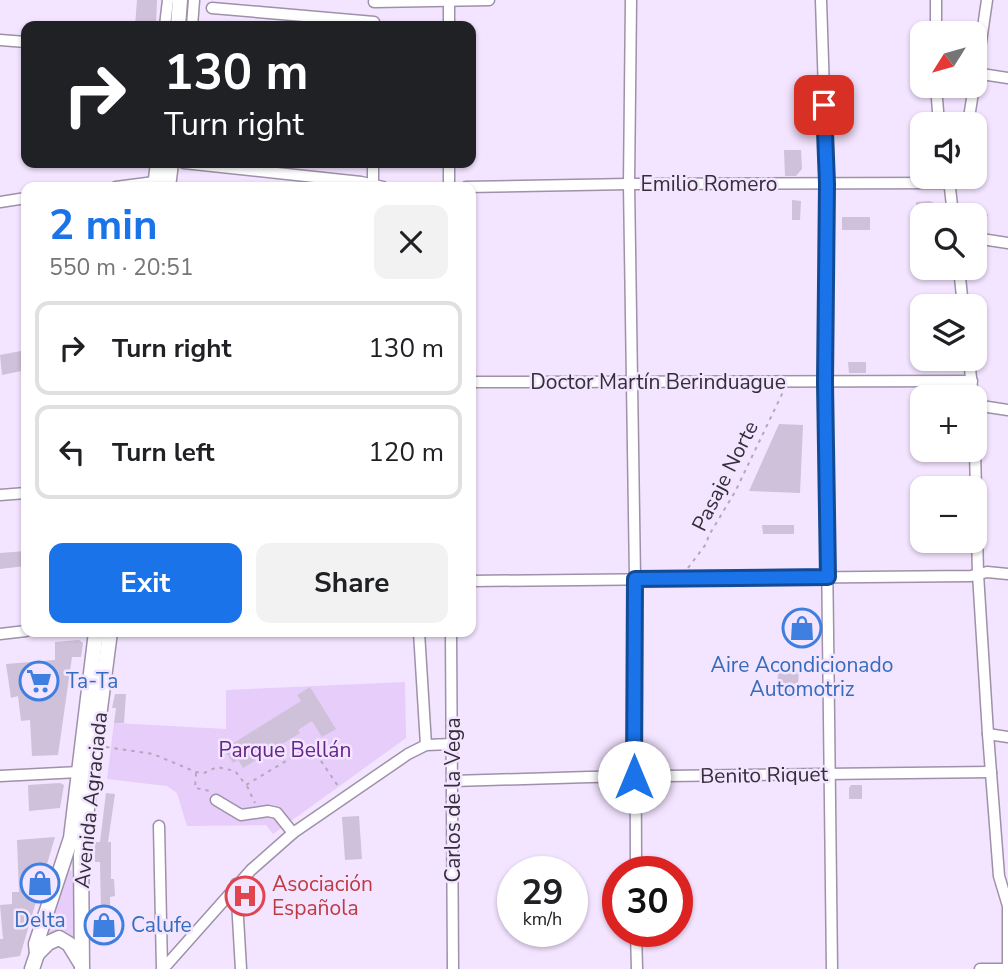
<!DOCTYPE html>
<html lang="en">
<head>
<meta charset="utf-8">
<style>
  :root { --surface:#fff; --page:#f2f2f2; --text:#202124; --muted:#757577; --line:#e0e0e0; --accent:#1a73e8 }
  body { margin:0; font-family:"Nunito Sans",sans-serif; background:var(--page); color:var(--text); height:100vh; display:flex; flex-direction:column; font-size:26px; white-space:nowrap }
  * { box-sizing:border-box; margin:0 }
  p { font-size:23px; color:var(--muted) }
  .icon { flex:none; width:38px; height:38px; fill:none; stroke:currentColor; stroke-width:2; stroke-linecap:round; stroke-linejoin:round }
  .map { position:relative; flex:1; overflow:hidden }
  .side { position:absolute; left:21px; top:182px; width:455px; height:455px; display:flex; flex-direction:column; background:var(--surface); border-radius:14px; box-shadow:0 2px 5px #0004 }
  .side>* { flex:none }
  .banner { position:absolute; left:21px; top:21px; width:455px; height:147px; border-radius:14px; box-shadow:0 2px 5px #0004; background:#202124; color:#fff; overflow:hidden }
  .needle { width:46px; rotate:233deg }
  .controls { position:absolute; left:910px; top:21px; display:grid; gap:14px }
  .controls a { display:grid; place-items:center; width:77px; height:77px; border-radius:14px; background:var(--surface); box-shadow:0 2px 5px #0004; font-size:35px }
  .speed { position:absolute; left:497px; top:856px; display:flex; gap:14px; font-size:35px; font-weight:700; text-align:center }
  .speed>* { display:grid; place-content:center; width:91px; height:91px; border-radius:50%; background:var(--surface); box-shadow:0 2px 5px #0004; line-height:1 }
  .speed small { font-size:18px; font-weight:400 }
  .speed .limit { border:10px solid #d22; background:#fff; color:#111 }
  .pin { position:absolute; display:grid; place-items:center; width:60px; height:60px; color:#fff; margin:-30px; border-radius:14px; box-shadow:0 4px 10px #0006 }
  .me { position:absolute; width:77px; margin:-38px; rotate:0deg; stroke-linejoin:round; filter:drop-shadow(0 0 5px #0008) }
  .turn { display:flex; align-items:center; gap:24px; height:147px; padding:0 28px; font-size:32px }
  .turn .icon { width:91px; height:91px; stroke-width:2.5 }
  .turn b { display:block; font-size:49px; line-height:60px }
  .round { display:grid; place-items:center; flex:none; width:74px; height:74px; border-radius:14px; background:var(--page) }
  .overview { display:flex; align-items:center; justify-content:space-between; height:119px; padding:0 28px }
  h1 { font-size:42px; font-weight:700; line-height:52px; color:var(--accent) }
  .primary-button { display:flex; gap:14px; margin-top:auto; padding:14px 28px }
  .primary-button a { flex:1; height:80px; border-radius:14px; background:var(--accent); color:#fff; font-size:28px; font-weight:700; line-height:80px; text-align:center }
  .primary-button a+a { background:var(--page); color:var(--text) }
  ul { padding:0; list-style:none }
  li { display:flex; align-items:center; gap:21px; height:94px; margin:0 14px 10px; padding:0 14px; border:4px solid var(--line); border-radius:14px }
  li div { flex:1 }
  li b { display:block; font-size:26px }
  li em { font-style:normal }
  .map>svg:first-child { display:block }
  .green { fill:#e6cdfa }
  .building { fill:#cfc1da }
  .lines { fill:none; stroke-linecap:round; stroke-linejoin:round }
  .minor-casing { stroke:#9e91a9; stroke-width:13 }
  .major-casing { stroke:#9e91a9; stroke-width:17 }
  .path { stroke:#b4a8bd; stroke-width:2; stroke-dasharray:3.5 5; stroke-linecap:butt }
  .minor { stroke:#fff; stroke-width:10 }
  .major { stroke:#fff; stroke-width:14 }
  .route-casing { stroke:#114b97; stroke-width:18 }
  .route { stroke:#1a73e8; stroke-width:12 }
  .labels { text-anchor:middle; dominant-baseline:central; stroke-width:5; stroke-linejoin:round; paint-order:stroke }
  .street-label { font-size:21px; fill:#332e38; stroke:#f3e4ff }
  .shop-label { font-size:21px; fill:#366cbe; stroke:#f3e4ff }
  .park-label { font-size:21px; fill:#642689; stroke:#f3e4ff }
  .health-label { font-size:21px; fill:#be3a42; stroke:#f3e4ff; text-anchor:start }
</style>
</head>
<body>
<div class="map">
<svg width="1008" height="969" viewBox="0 0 1008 969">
  <rect width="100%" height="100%" fill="#f3e4ff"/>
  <g class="green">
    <polygon points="405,682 406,738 273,834 266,825 187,826 177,793 167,786 107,779 114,723 226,729 226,690"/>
    <polygon points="68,869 72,871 76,946 61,932 56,931 49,934 47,932"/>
  </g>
  <g class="building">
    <polygon points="137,0 157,0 156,26 135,26"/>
    <polygon points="784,150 801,150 802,169 796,176 785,176"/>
    <polygon points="792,200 801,201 800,220 792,220"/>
    <polygon points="930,201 936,204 937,215 917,215 916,202"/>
    <polygon points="975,211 988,214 985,226 975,225"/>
    <rect x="842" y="217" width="28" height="13"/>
    <polygon points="26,350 26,370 2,375 0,355"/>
    <polygon points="848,362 866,362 866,373 849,373"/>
    <polygon points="779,424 803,425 800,493 749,491"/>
    <polygon points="762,525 794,525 794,534 763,534"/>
    <polygon points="26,551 26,566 0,569 0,553"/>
    <polygon points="789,621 804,621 804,634 789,635"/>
    <polygon points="79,640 83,643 81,657 72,657 58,755 32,756 30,720 21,721 18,696 11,698 6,664 55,660 55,642"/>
    <polygon points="778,669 799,669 798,685 807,685 807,698 777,697"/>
    <polygon points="310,687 336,729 322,737 312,721 298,730 300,733 243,768 238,760 233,763 224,749 301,701 297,695"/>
    <polygon points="115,694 126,694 124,723 114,723 116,708 112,708"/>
    <polygon points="60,783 64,785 60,808 29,811 28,785"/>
    <polygon points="851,785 862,785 862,799 849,799 849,788"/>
    <polygon points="106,793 115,794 108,842 111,842 111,879 114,879 115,896 110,897 111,936 97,936 97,914 101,914 100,862 95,862 95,842 100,842"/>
    <polygon points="359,816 362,859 345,860 342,817"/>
    <polygon points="55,837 20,956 0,959 0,939 3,939 0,905 12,904 12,892 19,892 17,840"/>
  </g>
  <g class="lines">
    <defs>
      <g id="minor">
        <polyline points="449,0 449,26"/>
        <polyline points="631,0 629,184 635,579 636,872"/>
        <polyline points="821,0 827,184 825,382 832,969"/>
        <polyline points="374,2 489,0"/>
        <polyline points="212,8 374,22"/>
        <polyline points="165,26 168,0"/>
        <polyline points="192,26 194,0"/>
        <polyline points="936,33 936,0"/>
        <polyline points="0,40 26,42"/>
        <polyline points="975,73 1008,78"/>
        <polyline points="975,83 987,0"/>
        <polyline points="936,86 939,124"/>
        <polyline points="968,124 974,86"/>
        <polyline points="184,163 361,182 383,187"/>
        <polyline points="373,163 373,187"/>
        <polyline points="449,163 449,187"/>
        <polyline points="949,179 953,215"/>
        <polyline points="116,187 162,181"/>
        <polyline points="466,187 629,184 951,183"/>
        <polyline points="0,202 26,198"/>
        <polyline points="975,238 1008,243"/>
        <polyline points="959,268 963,306"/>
        <polyline points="969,359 973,397"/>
        <polyline points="471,382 972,381"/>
        <polyline points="975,405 1008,410"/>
        <polyline points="975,450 978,574 988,734 999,876 1008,906 1008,969"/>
        <polyline points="0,495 26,493"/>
        <polyline points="471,581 971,576 987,572 1008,574"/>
        <polyline points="419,632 426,745"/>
        <polyline points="451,632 453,969"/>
        <polyline points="0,634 26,631"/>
        <polyline points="988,734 1008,737"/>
        <polyline points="0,776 79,772"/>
        <polyline points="453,781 589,777 991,772"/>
        <polyline points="216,800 241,815 268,811 277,813 293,833"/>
        <polyline points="159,826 162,969"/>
        <polyline points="236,884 241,969"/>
        <polyline points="636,931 637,969"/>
        <polyline points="163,969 251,870 293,833 408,754 426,745 452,744"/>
        <polyline points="980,969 1008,969"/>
      </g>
      <g id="major">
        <polyline points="178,26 180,0"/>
        <polyline points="155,187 158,163"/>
        <polyline points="168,187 171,163"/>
        <polyline points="37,954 48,943 59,938 69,944 80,962"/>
        <polyline points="32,969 37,954 36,944 71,838 96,632"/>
        <polyline points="82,969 81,855 110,632"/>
      </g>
    </defs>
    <use href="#minor" class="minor-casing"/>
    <use href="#major" class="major-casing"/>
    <g class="path">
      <polyline points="688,568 706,544 709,535 735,492 783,392"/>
      <polyline points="106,747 153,754 196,772 204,773 217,767 235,771 246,785 311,746 340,789"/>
      <polyline points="196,773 195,788 210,791"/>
      <polyline points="247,786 255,803"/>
    </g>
    <use href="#minor" class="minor"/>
    <use href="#major" class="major"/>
  </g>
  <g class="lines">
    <defs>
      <polyline id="route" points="634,777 635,579 828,577 825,382 827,184 824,105"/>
    </defs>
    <use href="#route" class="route-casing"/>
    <use href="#route" class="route"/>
  </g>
  <defs>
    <symbol id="shop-ring" viewBox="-11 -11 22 22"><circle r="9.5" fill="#f3e4ff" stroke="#3f7fe0" stroke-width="1.5"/><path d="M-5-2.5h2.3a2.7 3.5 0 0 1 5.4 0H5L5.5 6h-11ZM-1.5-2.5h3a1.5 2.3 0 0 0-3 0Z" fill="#3f7fe0"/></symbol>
    <symbol id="supermarket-ring" viewBox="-11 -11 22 22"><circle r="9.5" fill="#f3e4ff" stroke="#3f7fe0" stroke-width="1.5"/><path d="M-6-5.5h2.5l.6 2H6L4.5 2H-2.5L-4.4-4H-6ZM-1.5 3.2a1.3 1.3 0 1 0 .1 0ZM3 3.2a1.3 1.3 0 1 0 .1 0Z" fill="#3f7fe0"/></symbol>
    <symbol id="hospital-ring" viewBox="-11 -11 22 22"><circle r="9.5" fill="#f3e4ff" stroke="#e0444e" stroke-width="1.5"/><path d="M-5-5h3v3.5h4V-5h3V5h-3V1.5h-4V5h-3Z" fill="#e0444e"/></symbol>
  </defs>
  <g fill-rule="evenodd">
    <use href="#shop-ring" x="780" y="606" width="44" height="44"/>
    <use href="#supermarket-ring" x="17" y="659" width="44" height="44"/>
    <use href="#shop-ring" x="18" y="861" width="44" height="44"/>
    <use href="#hospital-ring" x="223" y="874" width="44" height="44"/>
    <use href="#shop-ring" x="82" y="903" width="44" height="44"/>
  </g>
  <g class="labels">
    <g class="street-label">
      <text x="709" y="184">Emilio Romero</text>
      <text x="658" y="382">Doctor Martín Berinduague</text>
      <text transform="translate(725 476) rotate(-63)">Pasaje Norte</text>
      <text transform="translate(764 775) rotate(-1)">Benito Riquet</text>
      <text transform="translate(91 800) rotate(-84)">Avenida Agraciada</text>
      <text transform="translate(453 800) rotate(-90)">Carlos de la Vega</text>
    </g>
    <g class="shop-label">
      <text x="802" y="665">Aire Acondicionado<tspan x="802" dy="24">Automotriz</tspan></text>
      <text x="66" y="681" text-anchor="start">Ta-Ta</text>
      <text x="40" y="920">Delta</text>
      <text x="131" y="925" text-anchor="start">Calufe</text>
    </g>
    <g class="park-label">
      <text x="285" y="750">Parque Bellán</text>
    </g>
    <g class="health-label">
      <text x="272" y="884">Asociación<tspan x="272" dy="24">Española</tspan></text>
    </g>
  </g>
</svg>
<div class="controls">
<a><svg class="needle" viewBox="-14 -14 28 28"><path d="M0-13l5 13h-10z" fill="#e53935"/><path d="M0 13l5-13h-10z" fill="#757577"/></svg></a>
<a><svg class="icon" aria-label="sound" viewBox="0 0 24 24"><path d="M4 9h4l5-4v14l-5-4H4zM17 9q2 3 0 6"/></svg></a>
<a><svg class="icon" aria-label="search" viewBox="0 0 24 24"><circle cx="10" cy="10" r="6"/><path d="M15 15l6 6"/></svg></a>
<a><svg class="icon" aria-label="layers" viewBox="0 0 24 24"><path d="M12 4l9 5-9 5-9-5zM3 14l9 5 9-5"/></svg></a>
<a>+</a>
<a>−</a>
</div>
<div class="speed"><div>29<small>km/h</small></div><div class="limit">30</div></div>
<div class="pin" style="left:824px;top:105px;background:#d93025"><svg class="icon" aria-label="arrive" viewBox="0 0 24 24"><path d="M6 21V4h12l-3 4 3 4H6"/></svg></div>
<svg class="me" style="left:634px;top:777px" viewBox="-20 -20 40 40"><circle r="19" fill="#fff"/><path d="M0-13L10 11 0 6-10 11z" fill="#1a73e8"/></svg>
<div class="banner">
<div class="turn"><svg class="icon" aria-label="right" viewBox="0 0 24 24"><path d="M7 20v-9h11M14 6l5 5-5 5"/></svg><div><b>130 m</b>Turn right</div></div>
</div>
<section class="side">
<div class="overview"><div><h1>2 min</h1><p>550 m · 20:51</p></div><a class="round"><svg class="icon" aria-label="close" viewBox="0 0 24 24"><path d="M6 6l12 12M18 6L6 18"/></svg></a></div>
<ul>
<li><svg class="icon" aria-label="right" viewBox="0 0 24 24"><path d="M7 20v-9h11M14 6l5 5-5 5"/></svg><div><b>Turn right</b></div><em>130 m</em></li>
<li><svg class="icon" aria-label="left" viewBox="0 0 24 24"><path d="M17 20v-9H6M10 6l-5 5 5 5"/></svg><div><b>Turn left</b></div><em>120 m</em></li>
</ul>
<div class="primary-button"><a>Exit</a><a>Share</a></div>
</section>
</div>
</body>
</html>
